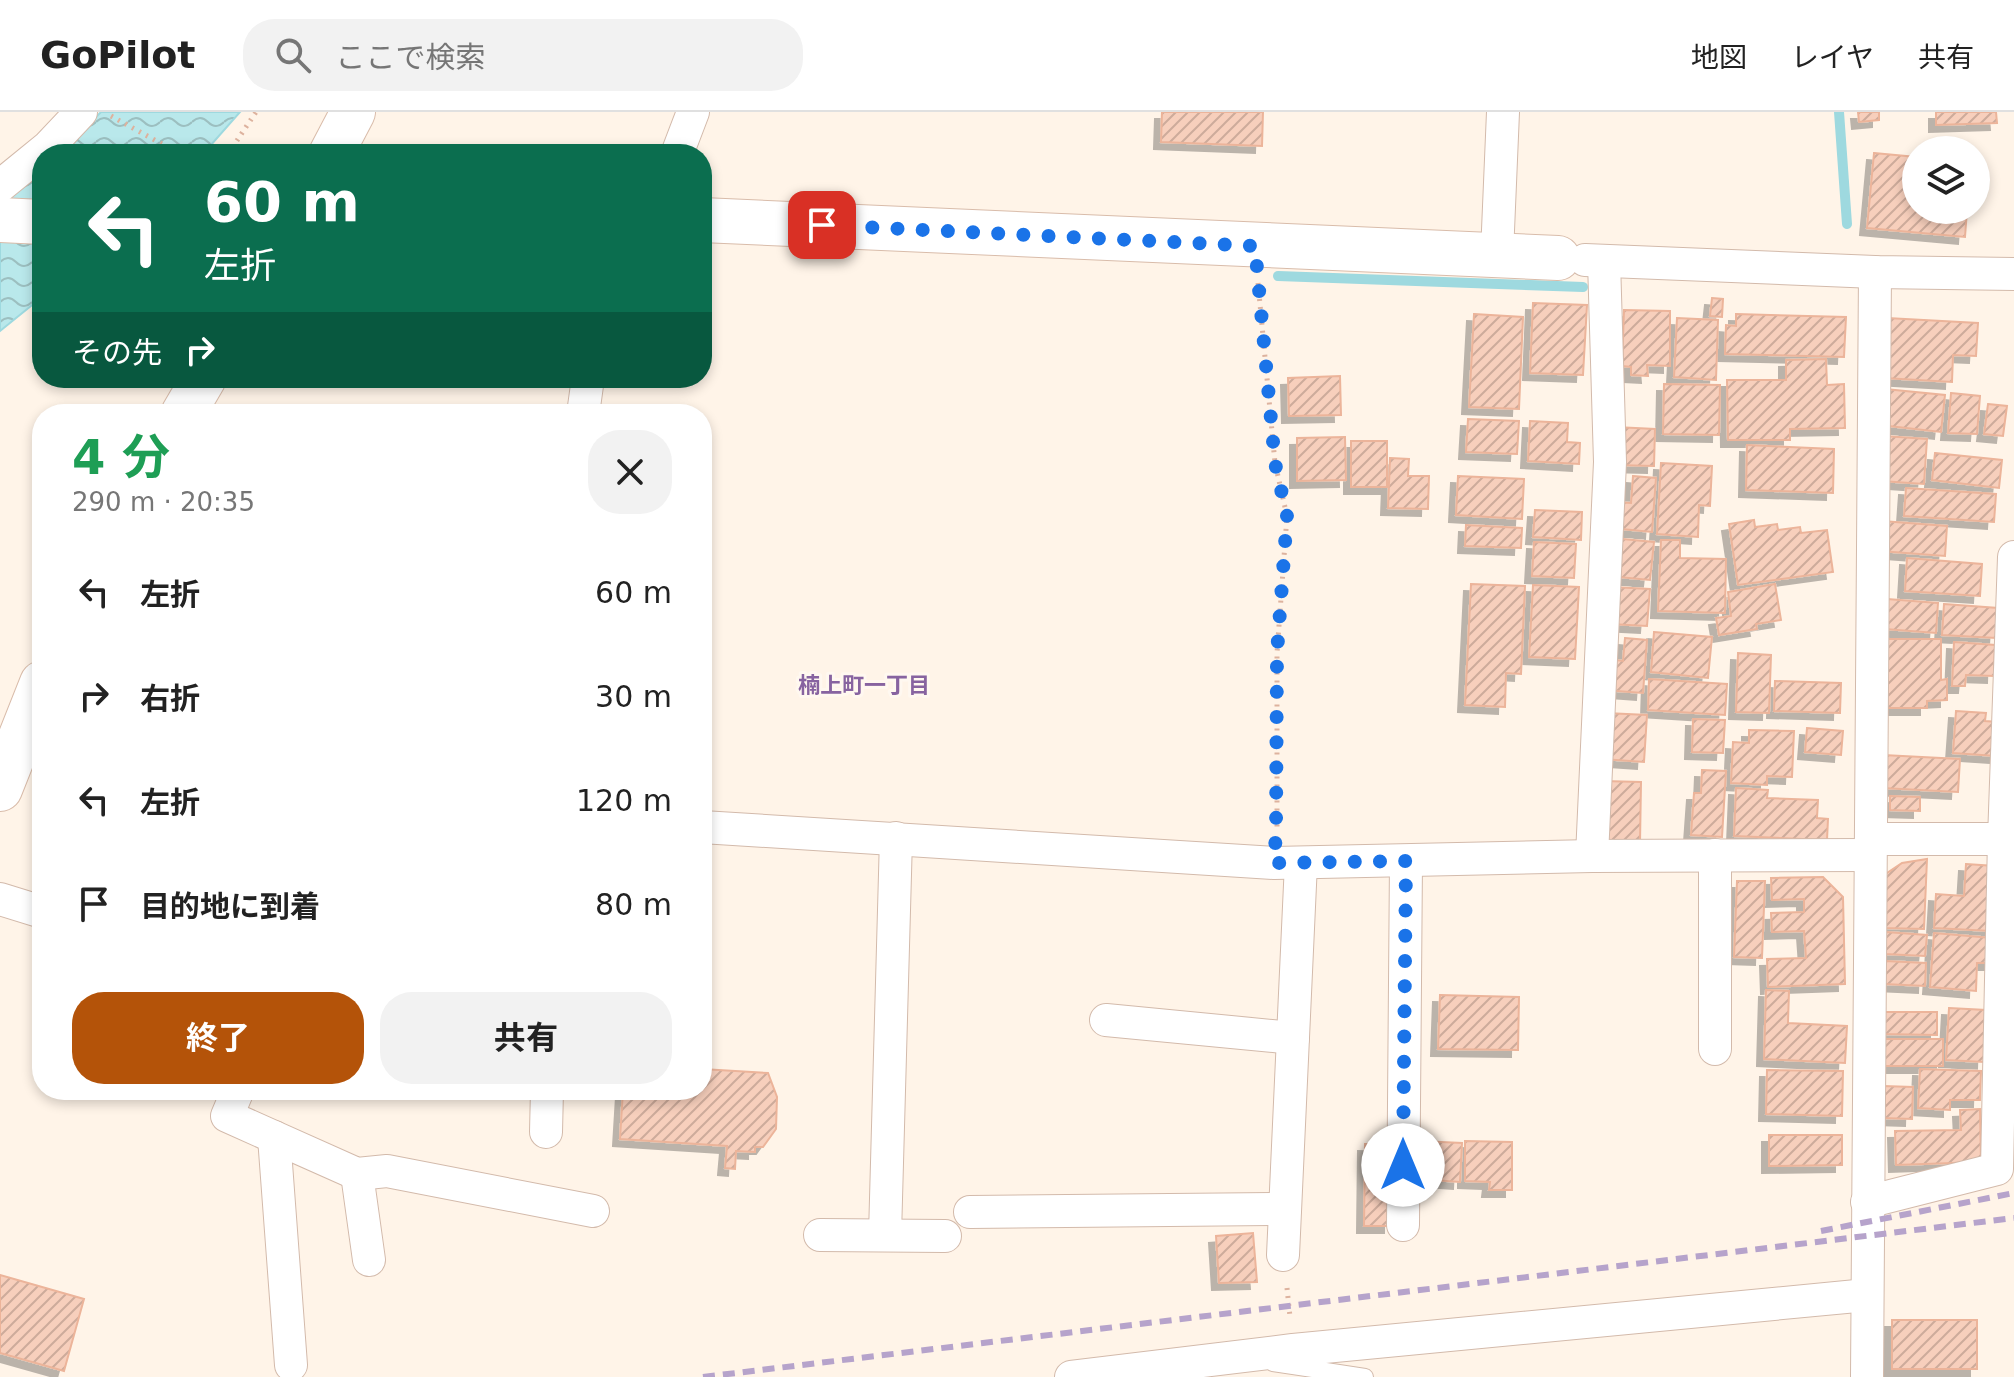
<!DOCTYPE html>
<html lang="ja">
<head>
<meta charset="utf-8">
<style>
  :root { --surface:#fff; --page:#f2f2f2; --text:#222; --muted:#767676; --line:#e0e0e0; --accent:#b45309 }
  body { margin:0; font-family:"DejaVu Sans","Noto Sans JP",sans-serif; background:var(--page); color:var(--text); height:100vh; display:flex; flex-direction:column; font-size:30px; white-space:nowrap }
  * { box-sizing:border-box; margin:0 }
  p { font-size:26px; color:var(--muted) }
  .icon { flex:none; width:44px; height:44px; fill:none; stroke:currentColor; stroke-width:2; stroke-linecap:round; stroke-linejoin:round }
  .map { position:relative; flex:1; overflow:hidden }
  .sheet { position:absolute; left:32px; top:292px; width:680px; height:696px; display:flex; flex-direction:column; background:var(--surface); border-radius:32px; box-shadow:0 4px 12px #0003 }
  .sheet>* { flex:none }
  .top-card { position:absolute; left:32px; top:32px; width:680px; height:244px; border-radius:32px; box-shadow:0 4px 12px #0003; background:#0b6e4f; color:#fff; overflow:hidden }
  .fabs { position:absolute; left:1902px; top:24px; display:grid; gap:16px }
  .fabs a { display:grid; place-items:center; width:88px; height:88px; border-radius:50%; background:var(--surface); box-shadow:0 4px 12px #0003; font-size:40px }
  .pin { position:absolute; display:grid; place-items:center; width:68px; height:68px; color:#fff; margin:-34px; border-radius:16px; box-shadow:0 4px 12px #0006 }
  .me { position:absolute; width:88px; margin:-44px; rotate:0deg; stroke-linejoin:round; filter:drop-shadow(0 0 6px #0008) }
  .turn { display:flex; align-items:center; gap:28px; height:168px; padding:0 40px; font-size:36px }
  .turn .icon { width:104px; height:104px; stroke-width:2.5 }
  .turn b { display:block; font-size:56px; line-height:68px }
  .then { display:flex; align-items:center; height:76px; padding:0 40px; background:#0003; gap:16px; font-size:30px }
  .round { display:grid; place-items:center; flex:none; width:84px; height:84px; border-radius:32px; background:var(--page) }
  .summary { display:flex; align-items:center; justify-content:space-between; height:136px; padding:0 40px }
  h1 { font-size:48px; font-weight:700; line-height:60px; color:#1e9e55 }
  .button { display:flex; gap:16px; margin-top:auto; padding:16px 40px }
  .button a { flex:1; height:92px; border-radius:32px; background:var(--accent); color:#fff; font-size:32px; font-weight:700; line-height:92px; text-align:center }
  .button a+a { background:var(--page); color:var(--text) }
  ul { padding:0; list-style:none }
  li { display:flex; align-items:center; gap:24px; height:104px; padding:0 40px }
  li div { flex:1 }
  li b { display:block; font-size:30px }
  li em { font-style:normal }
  header { display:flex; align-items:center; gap:48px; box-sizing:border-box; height:112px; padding:0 40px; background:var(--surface); border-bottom:2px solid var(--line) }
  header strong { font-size:38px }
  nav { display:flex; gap:44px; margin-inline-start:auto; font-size:28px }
  .search { width:560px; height:72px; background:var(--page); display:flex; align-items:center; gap:20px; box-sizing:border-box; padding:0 28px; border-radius:32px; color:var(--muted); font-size:30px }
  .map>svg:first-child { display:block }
  .water { fill:url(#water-waves); stroke:#9ed9df; stroke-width:2 }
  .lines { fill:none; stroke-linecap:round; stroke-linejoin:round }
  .stream { stroke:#9ed9df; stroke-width:10 }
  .building { fill:url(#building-hatch); stroke:#ecb49a; stroke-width:2; filter:url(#shadow) }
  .lane-casing { stroke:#d3baab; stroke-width:18 }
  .street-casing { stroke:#d3baab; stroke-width:34 }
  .secondary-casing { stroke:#d9bcaa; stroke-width:46 }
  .path { stroke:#ddb29e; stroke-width:5; stroke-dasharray:2 6; stroke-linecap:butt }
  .lane { stroke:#fff; stroke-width:16 }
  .street { stroke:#fff; stroke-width:32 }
  .secondary { stroke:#fff; stroke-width:44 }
  .rail { stroke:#b6a3cb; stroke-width:6; stroke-dasharray:12 8; stroke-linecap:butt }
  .route { stroke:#1a73e8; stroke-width:14; stroke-dasharray:0 25.2 }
  .labels { text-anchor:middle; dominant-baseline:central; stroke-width:6; stroke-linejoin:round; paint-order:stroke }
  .neighbourhood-label { font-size:22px; font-weight:bold; fill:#8763a0; stroke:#fff8f0 }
</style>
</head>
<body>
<header>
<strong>GoPilot</strong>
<div class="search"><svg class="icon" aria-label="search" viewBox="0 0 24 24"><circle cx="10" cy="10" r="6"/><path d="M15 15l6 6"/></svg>ここで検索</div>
<nav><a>地図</a><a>レイヤ</a><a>共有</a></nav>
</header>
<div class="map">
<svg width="2014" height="1265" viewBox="0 0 2014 1265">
  <defs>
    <pattern id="water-waves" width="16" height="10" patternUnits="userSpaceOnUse" patternTransform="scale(2)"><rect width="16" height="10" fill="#b9e8eb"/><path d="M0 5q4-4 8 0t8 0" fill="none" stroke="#9cbfc0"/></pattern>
    <pattern id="building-hatch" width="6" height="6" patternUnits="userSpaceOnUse" patternTransform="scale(2)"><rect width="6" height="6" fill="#f7cfbc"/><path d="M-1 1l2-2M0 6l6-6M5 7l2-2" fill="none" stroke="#cdab9b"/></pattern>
    <filter id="shadow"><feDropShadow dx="-7" dy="7" stdDeviation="0" flood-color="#0004"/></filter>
  </defs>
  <rect width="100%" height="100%" fill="#fff4e8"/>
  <g class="water">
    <polygon points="101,0 240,0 203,42 59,42"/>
    <polygon points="42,57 42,185 0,219 0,95"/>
  </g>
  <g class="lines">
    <g class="stream">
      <polyline points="1839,0 1847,112"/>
      <polyline points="1278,164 1583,175"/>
    </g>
  </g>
  <g class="building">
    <polygon points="1162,0 1263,0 1262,34 1161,30"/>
    <polygon points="1858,0 1879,0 1879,8 1859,10"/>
    <polygon points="1936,0 1996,0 1997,11 1936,13"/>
    <polygon points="1874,41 1916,45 1916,98 1967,98 1965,125 1867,116"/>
    <polygon points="1712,186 1723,187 1722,205 1710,204"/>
    <polygon points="1533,191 1587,193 1583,263 1530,261"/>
    <polygon points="1624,198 1670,199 1670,254 1647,253 1648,264 1631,263 1631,255 1622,254"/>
    <polygon points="1474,202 1523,205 1519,297 1469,295"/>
    <polygon points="1736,202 1846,205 1844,245 1725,242 1726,213 1736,214"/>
    <polygon points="1677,206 1718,208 1716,268 1674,265"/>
    <polygon points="1887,206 1978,211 1976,244 1953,243 1952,270 1884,266"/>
    <polygon points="1826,247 1827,273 1844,272 1845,316 1790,317 1790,328 1728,328 1727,268 1786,268 1786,248"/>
    <polygon points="1340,264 1341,303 1289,304 1288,266"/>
    <polygon points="1664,272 1720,273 1719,323 1663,322"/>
    <polygon points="1885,277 1945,283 1941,320 1880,313"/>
    <polygon points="1951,281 1980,284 1977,322 1948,321"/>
    <polygon points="1988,292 2007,294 2003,324 1984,322"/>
    <polygon points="1468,307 1519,309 1517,342 1466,340"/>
    <polygon points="1530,309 1568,311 1567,330 1580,331 1579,352 1528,349"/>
    <polygon points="1615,315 1655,317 1654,354 1614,353"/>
    <polygon points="1884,324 1927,327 1924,372 1881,369"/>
    <polygon points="1345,325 1346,368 1297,369 1297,326"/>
    <rect x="1351" y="329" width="36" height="46"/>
    <polygon points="1747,333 1834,337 1833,381 1746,378"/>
    <polygon points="1935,341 2002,348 1999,376 1932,368"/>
    <polygon points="1390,346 1409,347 1408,364 1429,364 1428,397 1388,396"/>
    <polygon points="1661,351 1712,354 1710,394 1699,393 1698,425 1657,422"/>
    <polygon points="1458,364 1524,367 1522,407 1456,403"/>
    <polygon points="1633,364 1656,366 1652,420 1611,416 1613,390 1631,391"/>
    <polygon points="1906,376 1996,382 1994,410 1904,404"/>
    <polygon points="1535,398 1582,400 1581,428 1533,425"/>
    <polygon points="1754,408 1755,415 1777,412 1778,418 1800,415 1801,421 1827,418 1833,460 1738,473 1729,412"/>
    <polygon points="1882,409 1947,414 1945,444 1880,439"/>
    <polygon points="1466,413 1522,416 1521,436 1465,434"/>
    <polygon points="1612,426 1654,430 1650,468 1608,464"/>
    <polygon points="1661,428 1680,428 1680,446 1726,447 1725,501 1658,499"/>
    <polygon points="1534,430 1576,432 1574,466 1532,464"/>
    <polygon points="1907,446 1982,452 1980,484 1905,479"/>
    <polygon points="1471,472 1525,474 1521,562 1506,561 1505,595 1465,593"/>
    <polygon points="1775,472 1781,508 1756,512 1757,517 1719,523 1716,506 1731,504 1728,480"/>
    <polygon points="1533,473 1579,475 1575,547 1529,545"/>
    <polygon points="1612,475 1650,477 1647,514 1610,512"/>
    <polygon points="1887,487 1938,491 1936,521 1885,517"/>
    <polygon points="1944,492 1998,496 1996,526 1942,523"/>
    <polygon points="1654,520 1712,525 1708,566 1651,560"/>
    <polygon points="1625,526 1647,528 1643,581 1604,578 1607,547 1623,549"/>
    <polygon points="1885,527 1941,527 1941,568 1947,567 1947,588 1927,589 1927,596 1885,596"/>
    <polygon points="1954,530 1995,533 1994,564 1966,563 1965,574 1952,574"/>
    <polygon points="1738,541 1771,543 1769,601 1736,600"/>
    <polygon points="1649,567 1727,572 1725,603 1648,598"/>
    <polygon points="1775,569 1841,571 1840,601 1774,599"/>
    <polygon points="1956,599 1986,601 1985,609 1998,610 1996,644 1953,641"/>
    <polygon points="1606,601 1647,603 1644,650 1602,647"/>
    <polygon points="1693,607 1725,608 1723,641 1692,640"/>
    <polygon points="1807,616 1843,619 1841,643 1805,640"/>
    <polygon points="1749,618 1794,619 1792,665 1767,664 1767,673 1731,671 1733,630 1749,631"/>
    <polygon points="1883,643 1960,647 1958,680 1882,676"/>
    <polygon points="1702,658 1726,659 1722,725 1691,723 1694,681 1701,681"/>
    <polygon points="1603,669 1641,670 1640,732 1602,731"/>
    <polygon points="1736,676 1768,678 1767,686 1818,688 1817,706 1828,707 1827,728 1734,724"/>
    <polygon points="1890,684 1920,685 1920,699 1890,698"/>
    <polygon points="1927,747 1924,817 1883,816 1884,763 1902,751"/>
    <polygon points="1966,752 1995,754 1991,819 1934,816 1936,782 1964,784"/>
    <polygon points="1823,765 1843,785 1845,872 1768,875 1767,847 1806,846 1804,819 1772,820 1771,801 1804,800 1804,787 1772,788 1771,766"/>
    <polygon points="1737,769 1765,769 1762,846 1734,845"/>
    <polygon points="1886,820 1927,823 1925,844 1885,842"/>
    <polygon points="1934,821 1992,826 1991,851 1977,851 1976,879 1930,875"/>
    <polygon points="1885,849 1926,851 1925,874 1884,872"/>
    <polygon points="1766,878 1789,879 1788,911 1847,914 1845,951 1764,947"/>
    <polygon points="1440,883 1519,885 1518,938 1438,937"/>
    <polygon points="1949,896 1986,898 1984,950 1946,948"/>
    <polygon points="1881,900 1937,900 1937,923 1881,922"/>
    <rect x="1882" y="927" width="61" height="27"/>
    <polygon points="702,957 768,961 777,985 776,1017 763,1035 755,1035 755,1040 736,1039 735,1057 725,1056 727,1034 620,1027 623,978 702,978"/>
    <polygon points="1920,957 1981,959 1980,988 1950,988 1950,998 1918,996"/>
    <polygon points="1767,958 1843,959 1842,1004 1766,1002"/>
    <polygon points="1883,974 1913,975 1912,1007 1883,1006"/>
    <polygon points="1980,997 1981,1050 1896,1053 1895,1019 1961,1018 1960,998"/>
    <polygon points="1769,1023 1842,1023 1842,1053 1769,1054"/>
    <polygon points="1420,1029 1462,1031 1460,1070 1418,1067"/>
    <polygon points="1465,1029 1512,1030 1512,1078 1489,1078 1490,1070 1465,1069"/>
    <polygon points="1365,1032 1392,1033 1391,1114 1364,1114"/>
    <polygon points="1253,1121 1257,1170 1219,1171 1216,1124"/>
    <polygon points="0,1163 84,1187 64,1259 0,1241"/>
    <rect x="1892" y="1208" width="85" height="49"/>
  </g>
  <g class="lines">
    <defs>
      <polyline id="lane" points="1273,1251 1365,1265"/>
      <g id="street">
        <polyline points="677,42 693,0"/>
        <polyline points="0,74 48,35 81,0"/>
        <polyline points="1497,142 1503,0"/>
        <polyline points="1585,148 1875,160 2014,162"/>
        <polyline points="583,302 588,266"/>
        <polyline points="702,715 1274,751 1592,744 1870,743"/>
        <polyline points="1871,727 2014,727"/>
        <polyline points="1592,744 1610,350 1604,149"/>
        <polyline points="0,787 42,800"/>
        <polyline points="1106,908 1293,926"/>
        <polyline points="1715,937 1715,743"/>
        <polyline points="238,978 227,1004 357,1062 387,1059 593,1099"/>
        <polyline points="546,1020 547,978"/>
        <polyline points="274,1025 291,1253"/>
        <polyline points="357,1062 369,1148"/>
        <polyline points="1867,1090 1997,1057 2004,727 2014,445"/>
        <polyline points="970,1100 1285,1097"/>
        <polyline points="1403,1113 1406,749"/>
        <polyline points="820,1123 945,1124"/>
        <polyline points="885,1123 896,726"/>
        <polyline points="1283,1143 1301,751"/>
        <polyline points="1071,1265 1293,1238 1867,1183"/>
        <polyline points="1867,1265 1875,160"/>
      </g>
      <g id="secondary">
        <polyline points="331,42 353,0"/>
        <polyline points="0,108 42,110"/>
        <polyline points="702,108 1558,146"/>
        <polyline points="183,302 204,266"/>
        <polyline points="0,677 42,571"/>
      </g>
    </defs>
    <use href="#lane" class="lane-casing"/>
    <use href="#street" class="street-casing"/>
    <use href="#secondary" class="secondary-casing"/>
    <g class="path">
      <polyline points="111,4 180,42"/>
      <polyline points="228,42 256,0"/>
      <polyline points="1258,171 1275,351 1287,404 1277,541 1277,718"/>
      <polyline points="1287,1176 1290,1205"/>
    </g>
    <use href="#lane" class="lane"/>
    <use href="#street" class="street"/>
    <use href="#secondary" class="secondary"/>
    <g class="rail">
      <polyline points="1821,1119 2014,1081"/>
      <polyline points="703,1265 2014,1106"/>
    </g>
  </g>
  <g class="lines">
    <polyline class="route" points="822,113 1255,134 1275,351 1287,404 1277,541 1276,721 1274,751 1406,749 1403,1053"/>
  </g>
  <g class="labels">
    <g class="neighbourhood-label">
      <text x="864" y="573">楠上町一丁目</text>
    </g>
  </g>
</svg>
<div class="fabs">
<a><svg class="icon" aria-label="layers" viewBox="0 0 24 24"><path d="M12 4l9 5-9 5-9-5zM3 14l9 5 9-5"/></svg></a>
</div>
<div class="pin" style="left:822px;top:113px;background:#d93025"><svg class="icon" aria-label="arrive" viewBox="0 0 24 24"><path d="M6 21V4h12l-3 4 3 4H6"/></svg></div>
<svg class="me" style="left:1403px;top:1053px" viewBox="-20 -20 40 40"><circle r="19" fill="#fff"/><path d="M0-13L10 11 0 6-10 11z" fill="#1a73e8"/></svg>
<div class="top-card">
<div class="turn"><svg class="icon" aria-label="left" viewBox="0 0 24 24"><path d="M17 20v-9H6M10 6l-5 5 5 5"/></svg><div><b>60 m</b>左折</div></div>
<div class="then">その先<svg class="icon" aria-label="right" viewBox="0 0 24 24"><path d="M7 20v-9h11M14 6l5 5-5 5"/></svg></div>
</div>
<section class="sheet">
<div class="summary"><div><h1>4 分</h1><p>290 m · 20:35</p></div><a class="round"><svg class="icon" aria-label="close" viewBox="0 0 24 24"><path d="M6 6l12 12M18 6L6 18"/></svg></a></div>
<ul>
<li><svg class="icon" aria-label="left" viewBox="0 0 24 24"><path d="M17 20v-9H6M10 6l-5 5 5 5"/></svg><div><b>左折</b></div><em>60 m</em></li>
<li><svg class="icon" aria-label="right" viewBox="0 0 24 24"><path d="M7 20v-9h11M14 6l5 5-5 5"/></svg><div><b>右折</b></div><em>30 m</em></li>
<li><svg class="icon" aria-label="left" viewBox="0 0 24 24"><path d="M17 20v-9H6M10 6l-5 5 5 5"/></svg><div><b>左折</b></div><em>120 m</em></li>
<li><svg class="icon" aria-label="arrive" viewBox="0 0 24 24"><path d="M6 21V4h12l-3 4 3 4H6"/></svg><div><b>目的地に到着</b></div><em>80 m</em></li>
</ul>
<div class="button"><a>終了</a><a>共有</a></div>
</section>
</div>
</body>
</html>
